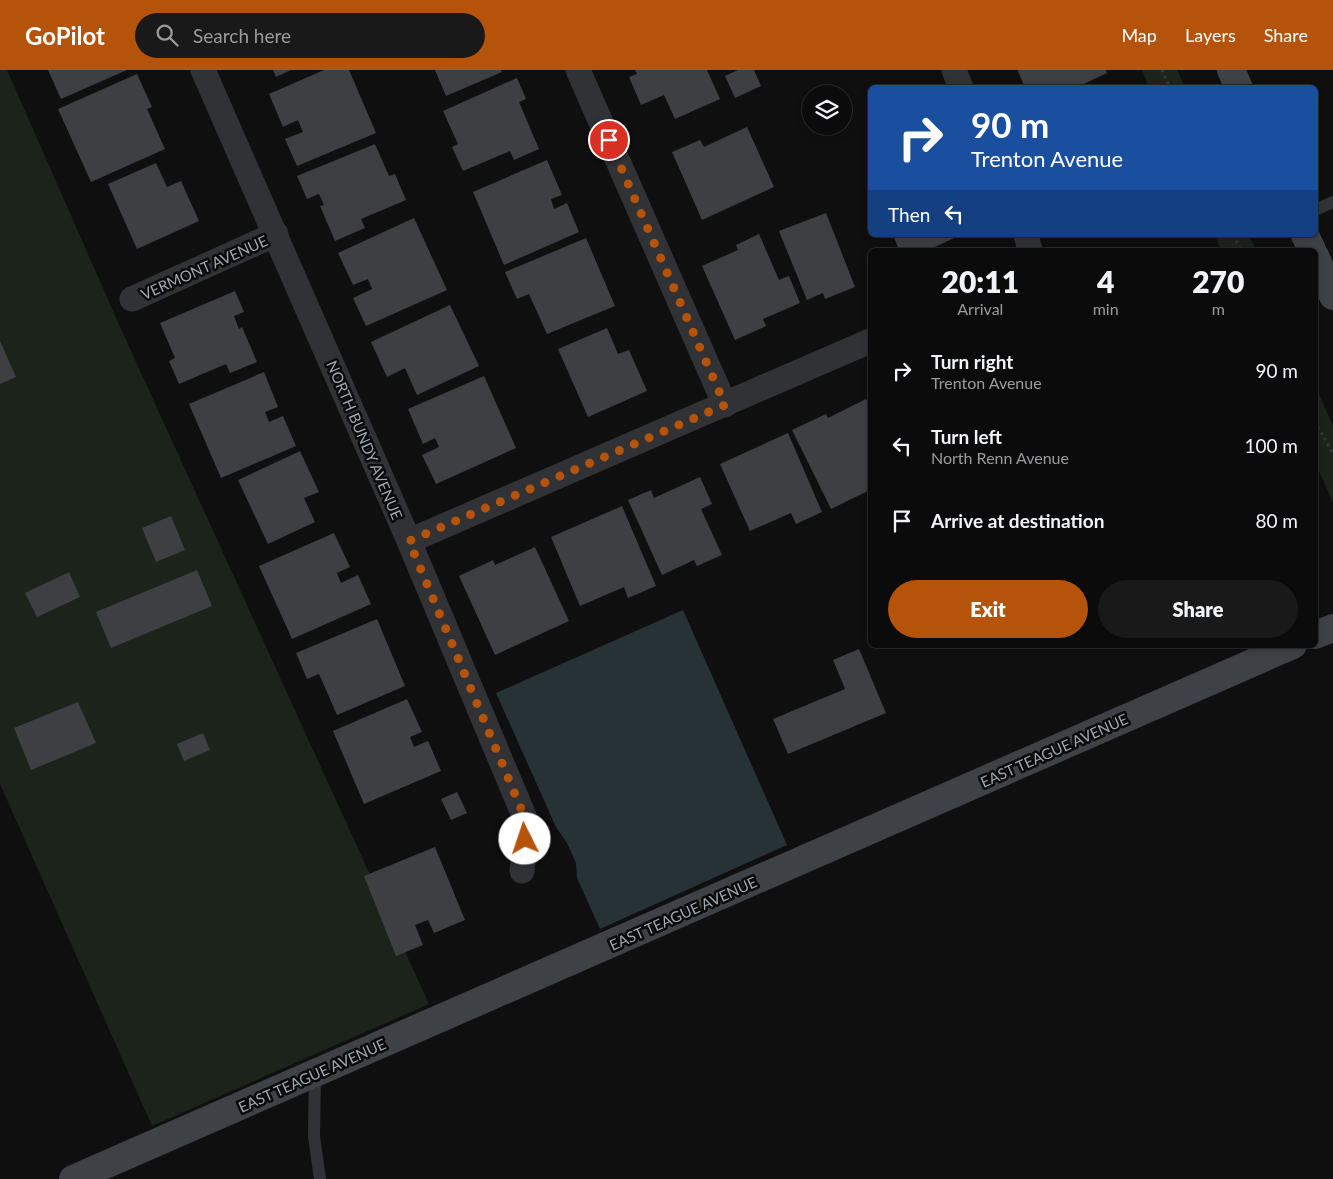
<!DOCTYPE html>
<html lang="en">
<head>
<meta charset="utf-8">
<style>
  :root { --surface:#0b0b0c; --page:#19191a; --text:#f1f3f6; --muted:#9a9b9d; --line:#2b2b2d; --accent:#b45309 }
  body { margin:0; font-family:Lato,sans-serif; background:var(--page); color:var(--text); height:100vh; display:flex; flex-direction:column; font-size:19px; white-space:nowrap }
  * { box-sizing:border-box; margin:0 }
  p { font-size:16px; color:var(--muted) }
  .icon { flex:none; width:28px; height:28px; fill:none; stroke:currentColor; stroke-width:2; stroke-linecap:round; stroke-linejoin:round }
  .map { position:relative; flex:1; overflow:hidden }
  .sheet { position:absolute; left:868px; top:178px; width:450px; height:400px; display:flex; flex-direction:column; background:var(--surface); border-radius:8px; box-shadow:0 2px 8px #0003,0 0 0 1px var(--line) }
  .sheet>* { flex:none }
  .banner { position:absolute; left:868px; top:15px; width:450px; height:152px; border-radius:8px; box-shadow:0 2px 8px #0003,0 0 0 1px var(--line); background:#1a4fa0; color:#fff; overflow:hidden }
  .buttons { position:absolute; left:802px; top:15px; display:grid; gap:10px }
  .buttons a { display:grid; place-items:center; width:50px; height:50px; border-radius:50%; background:var(--surface); box-shadow:0 2px 8px #0003,0 0 0 1px var(--line); font-size:25px }
  .pin { position:absolute; display:grid; place-items:center; width:42px; height:42px; color:#fff; margin:-21px; border:2px solid #fff; border-radius:50%; box-shadow:0 1px 5px #0007 }
  .me { position:absolute; width:55px; margin:-28px; rotate:356deg; stroke-linejoin:round; filter:drop-shadow(0 0 4px #0008) }
  .turn { display:flex; align-items:center; gap:18px; height:105px; padding:0 20px; font-size:22px }
  .turn .icon { width:65px; height:65px; stroke-width:2.5 }
  .turn b { display:block; font-size:35px; line-height:42px }
  .then { display:flex; align-items:center; height:48px; padding:0 20px; background:#0003; gap:10px; font-size:19px }
  .eta { display:flex; justify-content:space-evenly; align-items:center; height:85px; text-align:center }
  .eta b { font-size:30px; font-weight:800; line-height:35px }
  .action { display:flex; gap:10px; margin-top:auto; padding:10px 20px }
  .action a { flex:1; height:58px; border-radius:30px; background:var(--accent); color:#fff; font-size:20px; font-weight:800; line-height:58px; text-align:center }
  .action a+a { background:var(--page); color:var(--text) }
  ul { padding:0; list-style:none }
  li { display:flex; align-items:center; gap:15px; height:75px; padding:0 20px }
  li div { flex:1 }
  li b { display:block; font-size:19px }
  li em { font-style:normal }
  header { display:flex; align-items:center; gap:30px; box-sizing:border-box; height:70px; padding:0 25px; background:var(--accent); color:#fff }
  header strong { font-size:24px }
  nav { display:flex; gap:28px; margin-inline-start:auto; font-size:18px }
  .search { width:350px; height:45px; background:var(--page); display:flex; align-items:center; gap:12px; box-sizing:border-box; padding:0 18px; border-radius:28px; color:var(--muted); font-size:19px }
  .map>svg:first-child { display:block }
  .green { fill:#1b231b }
  .water { fill:#273236 }
  .building { fill:#3e3f43 }
  .lines { fill:none; stroke-linecap:round; stroke-linejoin:round }
  .path { stroke:#36393c; stroke-width:3; stroke-dasharray:2.5 4; stroke-linecap:butt }
  .lane { stroke:#303235; stroke-width:12 }
  .street { stroke:#303235; stroke-width:25 }
  .secondary { stroke:#3e4145; stroke-width:28 }
  .route { stroke:#b45309; stroke-width:9; stroke-dasharray:0 16.2 }
  .labels { text-anchor:middle; dominant-baseline:central; stroke-width:5; stroke-linejoin:round; paint-order:stroke }
  .street-label { font-size:15px; fill:#9fa8b2; stroke:#0a0a0b }
</style>
</head>
<body>
<header>
<strong>GoPilot</strong>
<div class="search"><svg class="icon" aria-label="search" viewBox="0 0 24 24"><circle cx="10" cy="10" r="6"/><path d="M15 15l6 6"/></svg>Search here</div>
<nav><a>Map</a><a>Layers</a><a>Share</a></nav>
</header>
<div class="map">
<svg width="1333" height="1109" viewBox="0 0 1333 1109">
  <rect width="100%" height="100%" fill="#0f0f10"/>
  <g class="green">
    <polygon points="0,0 7,0 121,259 429,934 152,1056 0,714"/>
    <polygon points="1142,0 1177,0 1185,17 1149,17"/>
    <polygon points="1215,165 1249,165 1256,180 1221,180"/>
    <polygon points="1315,315 1333,356 1333,433 1315,392"/>
  </g>
  <polygon class="water" points="683,540 787,775 600,859 577,808 576,793 567,773 556,757 496,623"/>
  <g class="building">
    <polygon points="48,0 127,0 61,29"/>
    <polygon points="273,0 291,0 276,7"/>
    <polygon points="324,0 349,0 376,63 297,96 285,69 303,62 298,50 283,57 269,24"/>
    <polygon points="435,0 501,0 502,2 446,26"/>
    <polygon points="635,0 707,0 720,29 675,49 664,25 641,35 629,7 637,4"/>
    <polygon points="738,0 754,0 761,16 735,28 725,6"/>
    <polygon points="1019,0 1106,0 1107,3 1075,18 1025,18 1018,1"/>
    <polygon points="137,4 152,37 147,39 165,79 91,112 58,39"/>
    <polygon points="517,8 526,29 519,32 539,79 514,90 510,81 463,101 452,77 458,74 443,41"/>
    <polygon points="747,57 774,117 702,150 672,82 700,70 704,77"/>
    <polygon points="375,74 389,106 395,104 406,130 361,149 365,158 335,171 320,136 324,135 319,124 307,129 297,106"/>
    <polygon points="547,90 562,125 551,129 554,139 567,133 579,162 504,195 473,122"/>
    <polygon points="156,93 167,117 181,111 199,151 137,179 108,114"/>
    <polygon points="826,143 855,217 825,229 823,223 807,230 779,161"/>
    <polygon points="414,148 447,220 366,256 353,228 372,219 368,209 353,215 338,183"/>
    <polygon points="759,164 779,210 789,206 800,233 763,249 766,256 735,270 702,196 738,180 736,175"/>
    <polygon points="893,165 961,165 928,180 899,180"/>
    <polygon points="586,168 615,236 547,264 529,224 517,229 505,202"/>
    <polygon points="235,221 244,242 234,246 239,259 242,257 257,292 230,303 226,294 179,314 169,291 175,288 160,253"/>
    <polygon points="450,235 479,296 417,325 405,298 387,307 371,272"/>
    <polygon points="607,258 618,284 629,280 647,321 588,347 558,279"/>
    <polygon points="0,271 16,307 0,314"/>
    <polygon points="264,302 278,337 265,342 269,352 283,346 296,376 221,408 189,334"/>
    <polygon points="484,306 516,378 436,414 422,385 439,377 435,368 423,374 408,339"/>
    <polygon points="866,329 870,337 870,420 831,439 792,360 826,344 828,348"/>
    <polygon points="788,363 822,442 796,454 791,443 750,461 720,394"/>
    <polygon points="300,381 319,422 304,428 315,452 268,474 238,410"/>
    <polygon points="700,407 712,434 701,439 722,485 697,496 694,490 662,505 628,430 651,420 654,428"/>
    <polygon points="622,436 656,516 628,528 624,517 580,536 551,467"/>
    <polygon points="171,446 185,480 156,492 142,458"/>
    <polygon points="334,463 350,497 337,503 341,513 358,505 371,534 292,569 259,496"/>
    <polygon points="535,477 569,551 495,585 459,506 493,490 495,495"/>
    <polygon points="197,500 212,536 111,578 96,542"/>
    <polygon points="69,502 80,527 37,547 25,523"/>
    <polygon points="377,549 405,616 337,645 319,604 307,609 296,583"/>
    <polygon points="859,579 886,643 788,684 773,649 845,619 833,590"/>
    <polygon points="407,629 422,662 410,667 414,677 428,671 441,701 364,734 333,661"/>
    <polygon points="78,632 96,673 31,700 14,658"/>
    <polygon points="203,663 210,680 184,691 177,674"/>
    <polygon points="457,722 467,743 451,750 441,729"/>
    <polygon points="435,777 465,850 434,863 428,850 415,855 423,875 396,886 364,806"/>
  </g>
  <g class="lines">
    <g class="path">
      <polyline points="1162,0 1170,18"/>
      <polyline points="1233,165 1241,180"/>
      <polyline points="1315,351 1333,384"/>
    </g>
    <g class="lane">
      <polyline points="1315,140 1333,132"/>
      <polyline points="315,1004 314,1066 320,1109"/>
    </g>
    <g class="street">
      <polyline points="203,0 409,471 527,753 522,801"/>
      <polyline points="578,0 725,335"/>
      <polyline points="954,0 961,18"/>
      <polyline points="1026,165 1030,180"/>
      <polyline points="132,229 276,164"/>
      <polyline points="409,471 870,271"/>
    </g>
    <g class="secondary">
      <polyline points="1231,0 1239,18"/>
      <polyline points="1305,165 1312,180"/>
      <polyline points="1315,186 1333,226"/>
      <polyline points="1315,565 1333,558"/>
      <polyline points="73,1109 1293,575"/>
    </g>
  </g>
  <g class="lines">
    <polyline class="route" points="525,769 527,753 409,471 725,335 609,70"/>
  </g>
  <g class="labels">
    <g class="street-label">
      <text transform="translate(204 197) rotate(-24)">VERMONT AVENUE</text>
      <text transform="translate(365 370) rotate(67)">NORTH BUNDY AVENUE</text>
      <text transform="translate(1054 680) rotate(-24)">EAST TEAGUE AVENUE</text>
      <text transform="translate(683 843) rotate(-24)">EAST TEAGUE AVENUE</text>
      <text transform="translate(312 1005) rotate(-24)">EAST TEAGUE AVENUE</text>
    </g>
  </g>
</svg>
<div class="buttons">
<a><svg class="icon" aria-label="layers" viewBox="0 0 24 24"><path d="M12 4l9 5-9 5-9-5zM3 14l9 5 9-5"/></svg></a>
</div>
<div class="pin" style="left:609px;top:70px;background:#d93025"><svg class="icon" aria-label="arrive" viewBox="0 0 24 24"><path d="M6 21V4h12l-3 4 3 4H6"/></svg></div>
<svg class="me" style="left:525px;top:769px" viewBox="-20 -20 40 40"><circle r="19" fill="#fff"/><path d="M0-13L10 11 0 6-10 11z" fill="#b45309"/></svg>
<div class="banner">
<div class="turn"><svg class="icon" aria-label="right" viewBox="0 0 24 24"><path d="M7 20v-9h11M14 6l5 5-5 5"/></svg><div><b>90 m</b>Trenton Avenue</div></div>
<div class="then">Then<svg class="icon" aria-label="left" viewBox="0 0 24 24"><path d="M17 20v-9H6M10 6l-5 5 5 5"/></svg></div>
</div>
<section class="sheet">
<div class="eta">
<div><b>20:11</b><p>Arrival</p></div>
<div><b>4</b><p>min</p></div>
<div><b>270</b><p>m</p></div>
</div>
<ul>
<li><svg class="icon" aria-label="right" viewBox="0 0 24 24"><path d="M7 20v-9h11M14 6l5 5-5 5"/></svg><div><b>Turn right</b><p>Trenton Avenue</p></div><em>90 m</em></li>
<li><svg class="icon" aria-label="left" viewBox="0 0 24 24"><path d="M17 20v-9H6M10 6l-5 5 5 5"/></svg><div><b>Turn left</b><p>North Renn Avenue</p></div><em>100 m</em></li>
<li><svg class="icon" aria-label="arrive" viewBox="0 0 24 24"><path d="M6 21V4h12l-3 4 3 4H6"/></svg><div><b>Arrive at destination</b></div><em>80 m</em></li>
</ul>
<div class="action"><a>Exit</a><a>Share</a></div>
</section>
</div>
</body>
</html>
